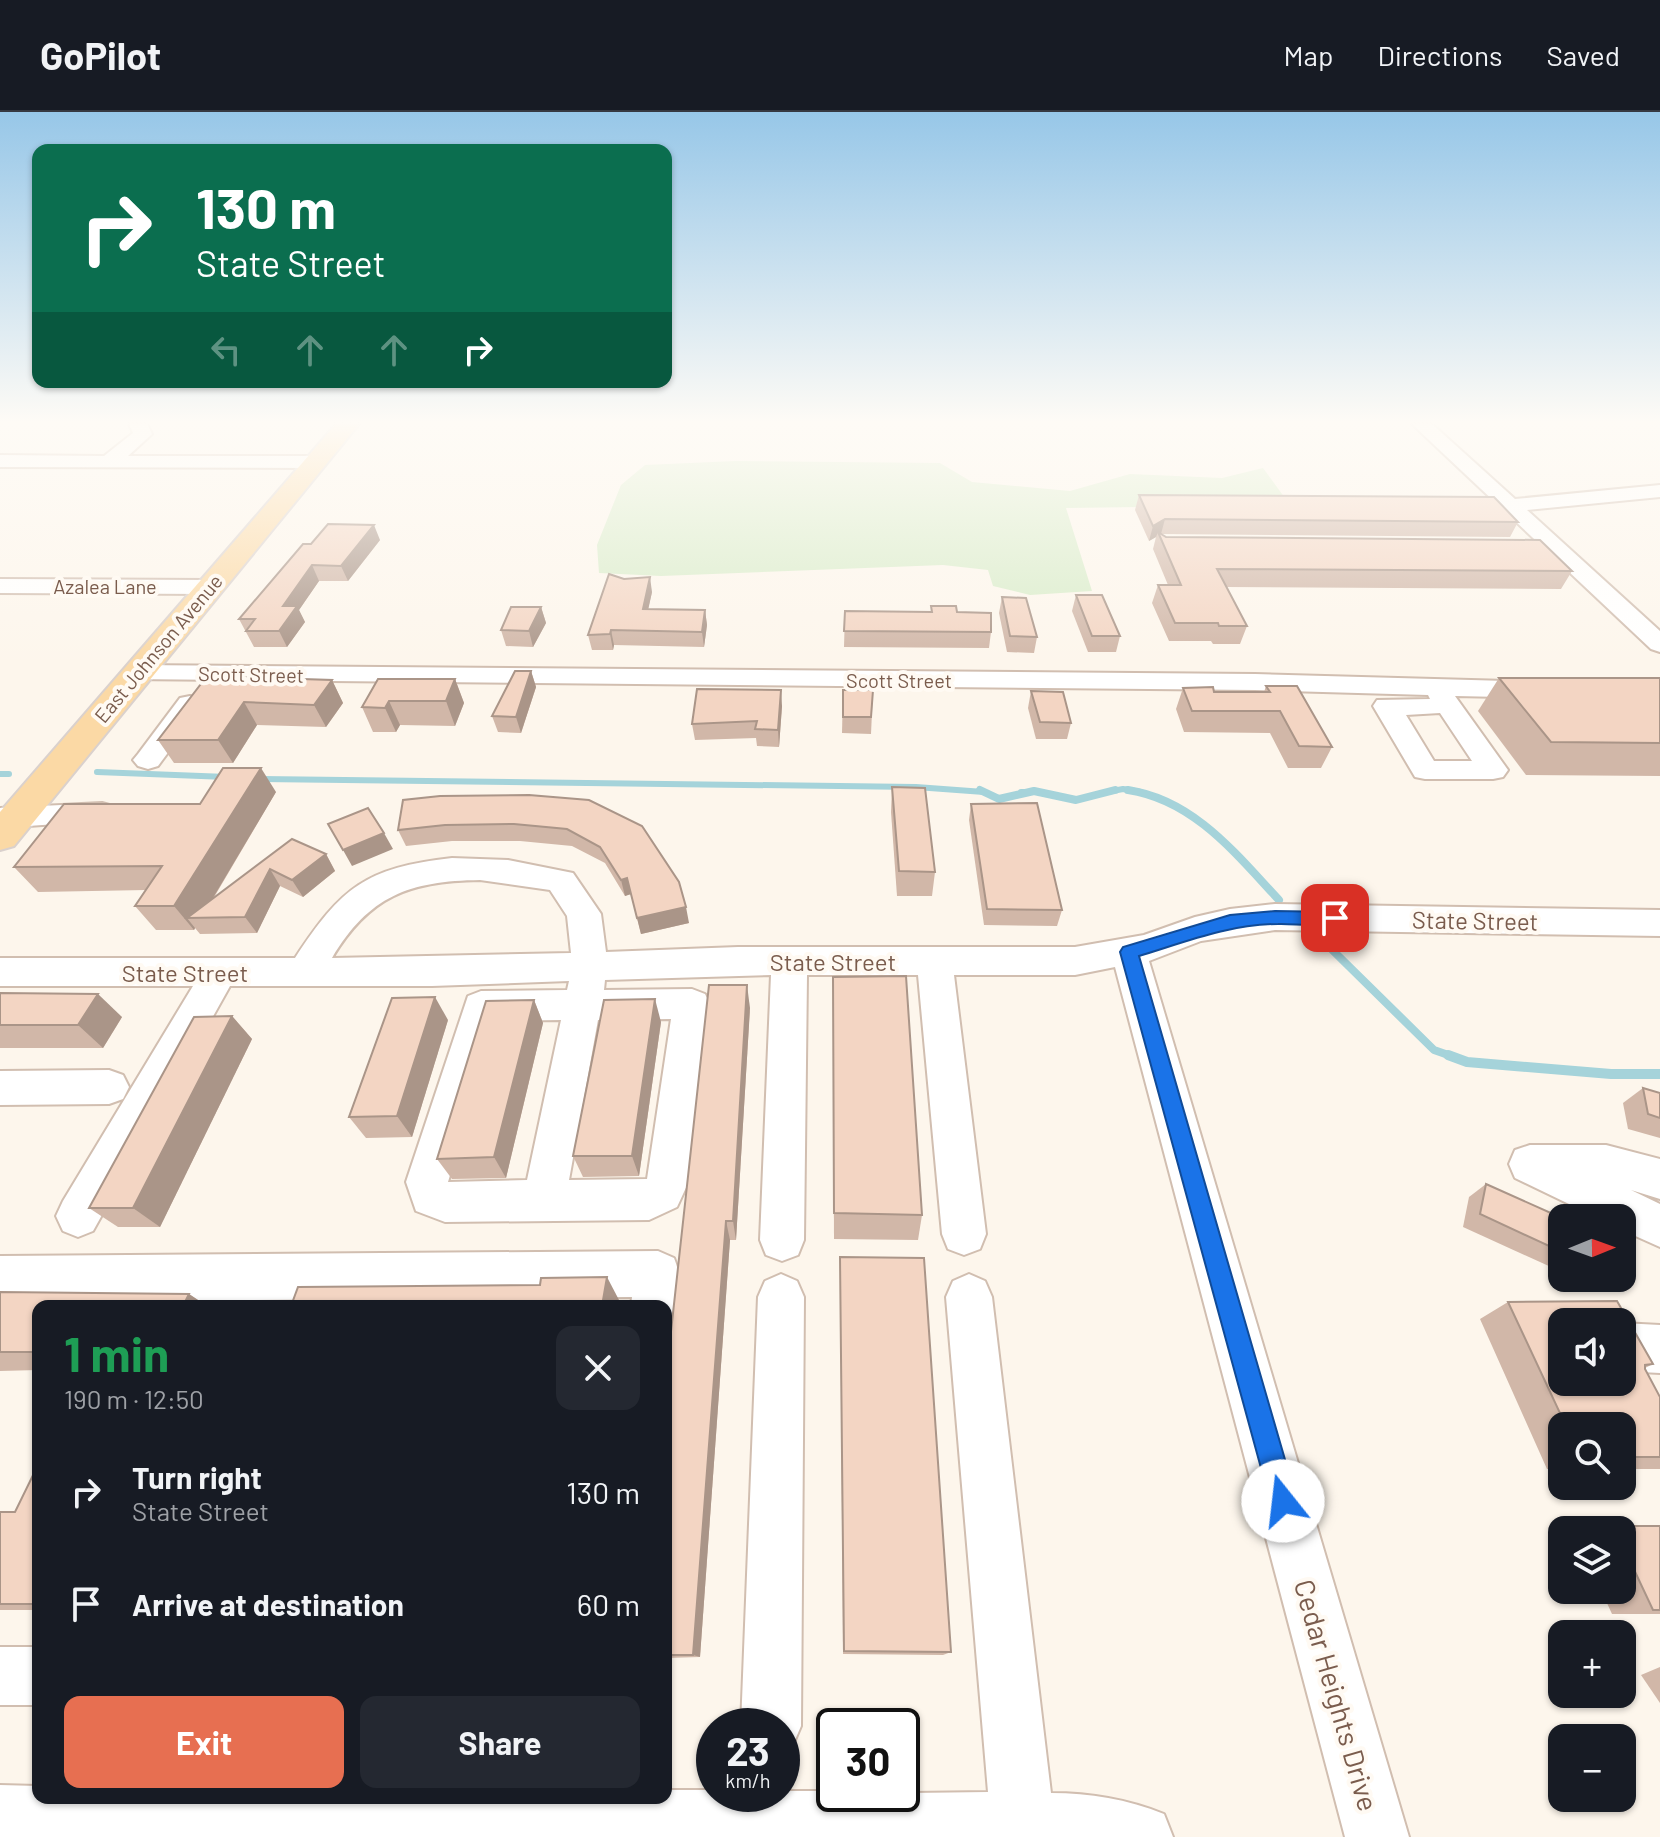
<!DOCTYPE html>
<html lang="en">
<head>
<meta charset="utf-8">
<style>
  :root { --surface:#171b24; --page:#242831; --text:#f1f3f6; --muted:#9ea1a6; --line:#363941; --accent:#e76f51 }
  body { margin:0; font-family:Barlow,sans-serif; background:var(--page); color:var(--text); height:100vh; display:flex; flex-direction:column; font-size:30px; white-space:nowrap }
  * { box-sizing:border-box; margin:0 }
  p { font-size:26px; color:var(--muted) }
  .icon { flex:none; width:44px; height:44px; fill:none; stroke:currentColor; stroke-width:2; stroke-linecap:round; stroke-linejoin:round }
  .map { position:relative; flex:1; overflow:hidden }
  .sheet { position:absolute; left:32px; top:1188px; width:640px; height:504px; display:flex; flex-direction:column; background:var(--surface); border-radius:16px; box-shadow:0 2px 6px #0004 }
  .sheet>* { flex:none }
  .hud { position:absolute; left:32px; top:32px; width:640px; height:244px; border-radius:16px; box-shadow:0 2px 6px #0004; background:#0b6e4f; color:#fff; overflow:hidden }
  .needle { width:52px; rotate:89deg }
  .controls { position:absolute; left:1548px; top:1092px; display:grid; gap:16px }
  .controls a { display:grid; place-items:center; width:88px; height:88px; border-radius:16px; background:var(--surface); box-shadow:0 2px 6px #0004; font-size:40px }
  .speed { position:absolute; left:696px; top:1596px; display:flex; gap:16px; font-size:40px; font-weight:700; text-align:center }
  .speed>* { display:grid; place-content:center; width:104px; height:104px; border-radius:50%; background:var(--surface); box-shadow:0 2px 6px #0004; line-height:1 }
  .speed small { font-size:20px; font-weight:400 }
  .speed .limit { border:4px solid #111; border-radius:12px; background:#fff; color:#111 }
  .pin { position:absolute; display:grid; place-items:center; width:68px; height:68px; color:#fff; margin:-34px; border-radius:16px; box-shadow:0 4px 12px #0006 }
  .me { position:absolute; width:88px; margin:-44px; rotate:344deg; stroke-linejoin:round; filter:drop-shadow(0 0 6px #0008) }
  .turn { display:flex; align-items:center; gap:28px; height:168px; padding:0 32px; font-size:36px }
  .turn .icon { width:104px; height:104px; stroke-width:2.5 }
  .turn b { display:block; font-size:56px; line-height:68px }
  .lanes { display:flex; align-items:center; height:76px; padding:0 32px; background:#0003; justify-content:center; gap:40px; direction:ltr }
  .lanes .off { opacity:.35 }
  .round { display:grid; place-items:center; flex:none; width:84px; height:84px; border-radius:16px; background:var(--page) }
  .head { display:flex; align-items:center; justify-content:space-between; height:136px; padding:0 32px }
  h1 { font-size:48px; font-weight:700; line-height:60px; color:#1e9e55 }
  .primary-button { display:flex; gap:16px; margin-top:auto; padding:16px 32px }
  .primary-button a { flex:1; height:92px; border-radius:16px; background:var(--accent); color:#fff; font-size:32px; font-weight:700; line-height:92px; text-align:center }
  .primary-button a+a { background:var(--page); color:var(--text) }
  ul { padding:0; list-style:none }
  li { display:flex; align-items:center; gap:24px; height:112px; padding:0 32px }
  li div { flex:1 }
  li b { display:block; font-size:30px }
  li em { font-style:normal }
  header { display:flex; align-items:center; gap:48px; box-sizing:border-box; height:112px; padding:0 40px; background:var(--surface); border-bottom:2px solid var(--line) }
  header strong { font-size:38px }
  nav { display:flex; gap:44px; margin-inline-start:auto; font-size:28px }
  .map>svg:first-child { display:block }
  .green { fill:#d8ecc9 }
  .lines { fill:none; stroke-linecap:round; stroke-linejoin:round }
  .stream-far2 { stroke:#a5d3da; stroke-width:6 }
  .stream-far1 { stroke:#a5d3da; stroke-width:8 }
  .stream { stroke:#a5d3da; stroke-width:10 }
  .minor-casing { stroke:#d1beb0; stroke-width:4 }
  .major-casing { stroke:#dad1cd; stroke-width:4 }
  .minor { fill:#fff; fill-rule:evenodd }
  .major { fill:#fbd9a5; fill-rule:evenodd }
  .wall { fill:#d1b7a8 }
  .shaded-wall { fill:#aa9588 }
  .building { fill:#f3d5c3; stroke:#aa9588; stroke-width:2; fill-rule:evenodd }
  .route { fill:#1a73e8; stroke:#114b97; stroke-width:2 }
  .labels { text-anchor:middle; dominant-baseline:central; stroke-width:8; stroke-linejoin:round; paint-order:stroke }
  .far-street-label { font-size:20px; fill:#7a5c4d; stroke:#fffaf3 }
  .street-label { font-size:24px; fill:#7a5c4d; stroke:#fffaf3 }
  .near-street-label { font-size:28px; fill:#7a5c4d; stroke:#fffaf3 }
</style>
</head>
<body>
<header>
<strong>GoPilot</strong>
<nav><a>Map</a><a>Directions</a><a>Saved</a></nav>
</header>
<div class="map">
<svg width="1660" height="1725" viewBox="0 0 1660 1725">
  <rect width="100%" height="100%" fill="#fdf6ec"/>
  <polygon class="green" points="735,349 940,351 972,370 1070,379 1130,362 1222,366 1263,356 1290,393 1066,396 1092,479 1030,483 993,474 988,458 943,453 661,464 599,461 597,433 621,373 645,353"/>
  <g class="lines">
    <g class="stream-far2">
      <polyline points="97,660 227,665"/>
      <polyline points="0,662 9,662"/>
      <polyline points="261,667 916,675 984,680"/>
      <polyline points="1021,680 1042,680"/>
      <polyline points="1107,680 1123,677 1141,680"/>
    </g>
    <g class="stream-far1">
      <polyline points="980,678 999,687 1034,679 1076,688 1115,678"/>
      <path d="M1128,678c66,10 108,64 151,110"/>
      <polyline points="1313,819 1434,938 1454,945"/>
    </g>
    <polyline class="stream" points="1448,943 1467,950 1611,962 1660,962"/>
    <defs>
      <g id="minor">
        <polygon points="129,312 147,312 152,322 128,344 316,344 326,350 316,356 0,355 0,343 104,344 133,321"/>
        <polygon points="1412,312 1432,312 1515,387 1660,373 1660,385 1527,398 1660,519 1660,540 1651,537"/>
        <polygon points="0,467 210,468 218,470 222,475 218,480 210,482 0,481"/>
        <path d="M137,553l1118,9 288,8 9,2 4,6 -4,6 -9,2 -88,-2 53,74 -5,7 -10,2h-68l-10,-2 -42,-71 4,-6 53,-1 -2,-4 -173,-5 -1127,-11 -4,-6 4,-6zM1440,601l32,48h-38l-28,-46z"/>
        <polygon points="190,584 200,586 204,592 158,654 148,657 138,654 133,648 138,642 180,586"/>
        <polygon points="102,691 113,694 117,701 113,708 0,716 0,696"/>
        <path d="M452,746l56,2 65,13 28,41 5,38 132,-5h337l69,-12 51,-18 35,-8 45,-5 385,6v26l-385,-6 -74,11 -52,20 260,876h-64l-230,-870 -40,8h-121l32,259 -6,15 -16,6 -16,-6 -6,-15 -24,-259h-111l-3,265 -6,15 -16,6 -16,-6 -6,-15 11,-265 -166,5 -1,10 88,-1 13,5 5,10 -20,175 -13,28 -28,13 -204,2 -29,-11 -10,-29 62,-186 13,-5 86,-1 2,-9 -137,5h-202l-137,245 -15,6 -15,-6 -7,-15 7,-15 130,-215h-193v-28h295c47,-71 70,-90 157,-100zM480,768l70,10 17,26 4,37 -239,5c37,-62 77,-77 148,-78zM671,907l-24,160 -78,1 29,-160zM561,908l-34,160 -79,2 47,-161z"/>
        <polygon points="109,958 123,963 129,975 123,987 109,992 0,993 0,959"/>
        <polygon points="1530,1033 1606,1033 1660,1047 1660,1087 1631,1078 1660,1092 1660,1135 1622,1118 1622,1106 1598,1106 1515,1066 1509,1052 1515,1038"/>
        <path d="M658,1139l16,7c9,22 6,43 -3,65l-5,1v-18h-35l1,-9 -632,5v-46z"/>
        <polygon points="781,1162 797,1169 804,1185 801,1614 792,1635 782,1640 782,1614 741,1614 758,1185 765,1169"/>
        <path d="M969,1162l16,7 7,16 59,496c39,0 76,6 113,21l9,23h-1173v-52l38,1v12h628v-8h48v4h68v-3h52v3l154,-2 -42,-495 7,-16z"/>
        <polygon points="1622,1211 1660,1213 1660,1261 1622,1259"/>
        <rect x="0" y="1535" width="38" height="58"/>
      </g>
      <polygon id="major" points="336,312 359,312 14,734 0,738 0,700"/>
    </defs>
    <use href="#minor" class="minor-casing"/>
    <use href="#major" class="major-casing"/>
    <use href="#minor" class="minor"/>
    <use href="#major" class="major"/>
  </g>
  <g class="wall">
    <polygon points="1139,383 1518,410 1510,425 1161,422 1166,425 1572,459 1561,477 1226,475 1247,514 1240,532 1213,532 1211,529 1169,529 1152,491 1158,473 1168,473 1153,437 1156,425 1149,429 1135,398"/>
    <polygon points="380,428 348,469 319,469 299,498 305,510 287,535 254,535 239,507 303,432"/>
    <polygon points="652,480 648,497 705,498 707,513 704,535 614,533 613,538 592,538 588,523"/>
    <polygon points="1076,483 1120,524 1116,540 1088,540 1072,499"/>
    <polygon points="1002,485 1037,525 1034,541 1007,540 999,501"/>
    <polygon points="931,494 957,500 991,520 989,536 844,535 845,499 931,500"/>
    <polygon points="541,495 546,511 533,535 506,534 501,518"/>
    <polygon points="531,559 536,575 521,621 498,620 492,604"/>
    <polygon points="207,564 332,568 343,591 326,615 257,613 233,651 174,651 158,628"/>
    <polygon points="1499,566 1660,566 1660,664 1526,663 1478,599"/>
    <polygon points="455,567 464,591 455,614 400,613 396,620 373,620 362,595"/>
    <polygon points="1266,574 1332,635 1321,656 1288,656 1270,621 1184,620 1176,597 1183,576 1214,580 1264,580"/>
    <polygon points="843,578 873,578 871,622 842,621"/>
    <polygon points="1031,579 1071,611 1067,627 1036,627 1028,596"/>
    <polygon points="782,594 779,635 757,634 756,626 695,628 692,612"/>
    <polygon points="892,675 935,760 932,784 897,784 891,700"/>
    <polygon points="276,680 213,787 292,727 326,742 335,759 303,785 280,774 257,821 200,822 195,816 194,818 156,818 135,794 146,778 38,780 14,755 200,692"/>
    <polygon points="589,688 689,811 641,822 631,782 625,784 605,751 572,734 520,729 452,729 406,734 398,718"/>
    <polygon points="971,692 1062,798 1057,814 984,813 969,708"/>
    <polygon points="833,865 922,1103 918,1128 834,1127"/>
    <polygon points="0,881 122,905 103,936 0,936"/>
    <polygon points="534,888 543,911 506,1066 452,1067 437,1047"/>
    <polygon points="750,896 736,1128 730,1128 700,1545 666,1546 666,1265"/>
    <polygon points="232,904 252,927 160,1115 118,1115 89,1096"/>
    <polygon points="448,908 412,1025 366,1026 349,1005"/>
    <polygon points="661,910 639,1064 583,1065 573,1044"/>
    <polygon points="1643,976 1660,981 1660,1026 1628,1017 1623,991"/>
    <polygon points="1486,1072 1562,1106 1562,1160 1463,1115 1469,1085"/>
    <polygon points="840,1145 951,1540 943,1543 843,1542"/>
    <polygon points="0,1180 189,1182 207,1194 38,1194 38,1258 0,1259"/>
    <polygon points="1508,1190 1653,1252 1645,1256 1645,1257 1660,1285 1660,1357 1622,1357 1622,1314 1562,1314 1562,1357 1547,1357 1480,1207"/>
    <polygon points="38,1353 38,1498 0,1498 0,1400 15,1400"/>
    <polygon points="1614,1414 1660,1414 1660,1502 1612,1502 1601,1478 1622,1478 1622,1418 1594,1418"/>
    <polygon points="1660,1555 1660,1591 1641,1563"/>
  </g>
  <g class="shaded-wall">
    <polygon points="1165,407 1161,422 1158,420 1156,425 1149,429 1153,414"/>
    <polygon points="374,413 380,428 348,469 341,454"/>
    <polygon points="312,453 319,469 299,498 305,510 287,535 279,519 283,494"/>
    <polygon points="650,465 652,480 645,512 643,497"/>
    <polygon points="541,495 546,511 533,535 529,519"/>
    <polygon points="705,498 707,513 704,535 702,520"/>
    <polygon points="611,518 614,533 613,538 610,522"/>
    <polygon points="531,559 536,575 521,621 516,605"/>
    <polygon points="455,567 464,591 455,614 446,589"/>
    <polygon points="332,568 343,591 326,615 314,593"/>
    <polygon points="781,578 782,594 779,635 778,618"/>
    <polygon points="389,589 400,613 396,620 385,596"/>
    <polygon points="244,590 257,613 233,651 218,628"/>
    <polygon points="261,656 276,680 201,806 187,806 195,816 194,818 174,794"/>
    <polygon points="384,721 393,737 352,754 343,738"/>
    <polygon points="326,742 335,759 303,785 292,768"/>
    <polygon points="270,757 280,774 257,821 245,805"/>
    <polygon points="627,766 631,782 625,784 621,768"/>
    <polygon points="686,795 689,811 641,822 637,806"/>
    <polygon points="747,873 750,896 736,1128 733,1109"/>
    <polygon points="98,882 122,905 103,936 78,913"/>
    <polygon points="435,885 448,908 412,1025 397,1004"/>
    <polygon points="655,887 661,910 639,1064 632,1044"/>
    <polygon points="534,888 543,911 506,1066 494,1045"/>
    <polygon points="232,904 252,927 160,1115 133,1096"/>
    <polygon points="726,1109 730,1128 700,1545 693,1543"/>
    <polygon points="607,1165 619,1188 618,1194 602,1194"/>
    <polygon points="189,1182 207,1194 183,1194"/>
  </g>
  <g class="building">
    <polygon points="1139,383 1494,385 1518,410 1165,407 1153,414"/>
    <polygon points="328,412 374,413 341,454 312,453 283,494 297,494 279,519 246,519 255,507 239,507 303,432 311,432"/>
    <polygon points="1158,420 1166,425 1540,428 1572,459 1217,457 1247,514 1219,514 1218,511 1175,511 1158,473 1181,473"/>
    <polygon points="609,462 624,467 650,465 643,497 705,498 702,520 611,518 610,522 588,523"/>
    <polygon points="1076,483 1102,483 1120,524 1092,524"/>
    <polygon points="1002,485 1026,486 1037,525 1010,524"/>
    <polygon points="931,494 956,494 957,500 991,501 991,520 844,519 845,499 932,500"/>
    <polygon points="511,495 541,495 529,519 501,518"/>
    <polygon points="515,559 531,559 516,605 492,604"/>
    <polygon points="207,564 332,568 314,593 244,590 218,628 158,628"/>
    <polygon points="1499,566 1660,566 1660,631 1551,630"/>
    <polygon points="378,567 455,567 446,589 389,589 385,596 362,595"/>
    <polygon points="1266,574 1297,574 1332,635 1299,634 1280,599 1192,599 1183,576 1213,575 1214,580 1270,580"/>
    <polygon points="697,577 781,578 778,618 755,617 757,609 692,612"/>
    <polygon points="843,578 873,578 871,605 843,605"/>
    <polygon points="1031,579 1063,580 1071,611 1040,610"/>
    <polygon points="223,656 261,656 174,794 135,794 162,754 14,755 64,692 200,692"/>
    <polygon points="892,675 925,676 935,760 899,759"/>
    <polygon points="529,683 589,688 642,714 679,770 686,795 637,806 627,766 621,768 600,735 567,717 514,712 445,713 398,718 403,688 440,684"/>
    <polygon points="1037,691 1062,798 987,797 971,692"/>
    <polygon points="368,696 384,721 343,738 328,712"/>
    <polygon points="292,727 326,742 292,768 270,757 245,805 187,806"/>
    <polygon points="906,864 922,1103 834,1101 833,865"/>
    <polygon points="709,873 747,873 733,1109 726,1109 693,1543 666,1543 666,1265"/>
    <polygon points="0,881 98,882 78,913 0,913"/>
    <polygon points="435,885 397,1004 349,1005 392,886"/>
    <polygon points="655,887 632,1044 573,1044 604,888"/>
    <polygon points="534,888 494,1045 437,1047 486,889"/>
    <polygon points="232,904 133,1096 89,1096 194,905"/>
    <polygon points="1643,976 1660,981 1660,1006 1648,1002"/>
    <polygon points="1486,1072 1562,1106 1562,1140 1480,1102"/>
    <polygon points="840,1145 924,1146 951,1540 844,1539"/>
    <polygon points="607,1165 602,1194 291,1194 298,1175 540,1173 541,1166"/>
    <polygon points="0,1180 189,1182 183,1194 38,1194 38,1240 0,1240"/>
    <path d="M1617,1189l36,63 -8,1v4l15,28v60h-38v-31h-56l-58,-124zM1562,1210h60v60h-60z"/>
    <polygon points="38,1353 38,1492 0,1492 0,1400 15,1400"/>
    <polygon points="1614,1414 1660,1414 1660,1498 1653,1498 1622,1432 1622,1418 1616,1418"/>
  </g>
  <linearGradient id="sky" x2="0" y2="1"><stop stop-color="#97c7e8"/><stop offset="0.56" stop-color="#fefbf6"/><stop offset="1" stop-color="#fefbf6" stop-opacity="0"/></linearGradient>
  <rect width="1660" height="554" fill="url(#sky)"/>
  <path class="route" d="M1275,799l60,1 9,6c-8,12 -50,5 -66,6 -48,0 -93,18 -139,32l158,545 -4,10 -10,4 -9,-4 -4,-10 -150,-549 3,-5 107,-32z"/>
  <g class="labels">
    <g class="far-street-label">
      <text x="105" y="474">Azalea Lane</text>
      <text transform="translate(158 536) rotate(-50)">East Johnson Avenue</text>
      <text transform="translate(251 562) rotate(1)">Scott Street</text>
      <text x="899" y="568">Scott Street</text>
    </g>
    <g class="street-label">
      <text transform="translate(1475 808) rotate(1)">State Street</text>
      <text x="833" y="849">State Street</text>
      <text x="185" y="860">State Street</text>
    </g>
    <g class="near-street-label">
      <text transform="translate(1337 1583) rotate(74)">Cedar Heights Drive</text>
    </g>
  </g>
</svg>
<div class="controls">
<a><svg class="needle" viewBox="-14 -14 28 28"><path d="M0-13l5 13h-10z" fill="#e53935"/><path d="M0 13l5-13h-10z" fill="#9ea1a6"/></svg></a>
<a><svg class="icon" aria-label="sound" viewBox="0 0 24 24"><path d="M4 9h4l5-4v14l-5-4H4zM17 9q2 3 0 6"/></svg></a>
<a><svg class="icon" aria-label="search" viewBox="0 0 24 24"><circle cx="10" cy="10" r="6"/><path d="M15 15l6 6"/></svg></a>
<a><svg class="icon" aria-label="layers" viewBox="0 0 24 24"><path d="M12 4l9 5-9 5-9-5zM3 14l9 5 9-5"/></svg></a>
<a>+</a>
<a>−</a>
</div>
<div class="speed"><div>23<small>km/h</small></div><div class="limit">30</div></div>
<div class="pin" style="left:1335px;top:806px;background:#d93025"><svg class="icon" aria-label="arrive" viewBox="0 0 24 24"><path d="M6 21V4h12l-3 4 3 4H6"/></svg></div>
<svg class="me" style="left:1283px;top:1389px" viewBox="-20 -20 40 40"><circle r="19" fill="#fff"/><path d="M0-13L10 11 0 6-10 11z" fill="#1a73e8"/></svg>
<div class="hud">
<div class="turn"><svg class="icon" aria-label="right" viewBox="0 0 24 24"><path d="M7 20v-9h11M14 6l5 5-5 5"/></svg><div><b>130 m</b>State Street</div></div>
<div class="lanes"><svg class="icon off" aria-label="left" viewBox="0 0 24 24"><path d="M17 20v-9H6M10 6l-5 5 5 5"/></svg><svg class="icon off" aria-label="ahead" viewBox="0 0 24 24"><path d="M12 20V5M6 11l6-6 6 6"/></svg><svg class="icon off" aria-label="ahead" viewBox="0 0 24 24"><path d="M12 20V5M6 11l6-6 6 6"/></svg><svg class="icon" aria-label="right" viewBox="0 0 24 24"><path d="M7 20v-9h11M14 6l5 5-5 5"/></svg></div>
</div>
<section class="sheet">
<div class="head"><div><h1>1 min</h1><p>190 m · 12:50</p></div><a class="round"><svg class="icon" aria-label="close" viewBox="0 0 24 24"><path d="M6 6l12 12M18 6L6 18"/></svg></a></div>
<ul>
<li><svg class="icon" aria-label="right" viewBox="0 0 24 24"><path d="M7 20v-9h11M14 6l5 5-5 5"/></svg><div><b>Turn right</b><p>State Street</p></div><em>130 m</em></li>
<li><svg class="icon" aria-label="arrive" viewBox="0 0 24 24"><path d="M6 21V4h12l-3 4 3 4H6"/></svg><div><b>Arrive at destination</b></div><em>60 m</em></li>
</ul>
<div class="primary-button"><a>Exit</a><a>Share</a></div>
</section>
</div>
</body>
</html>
